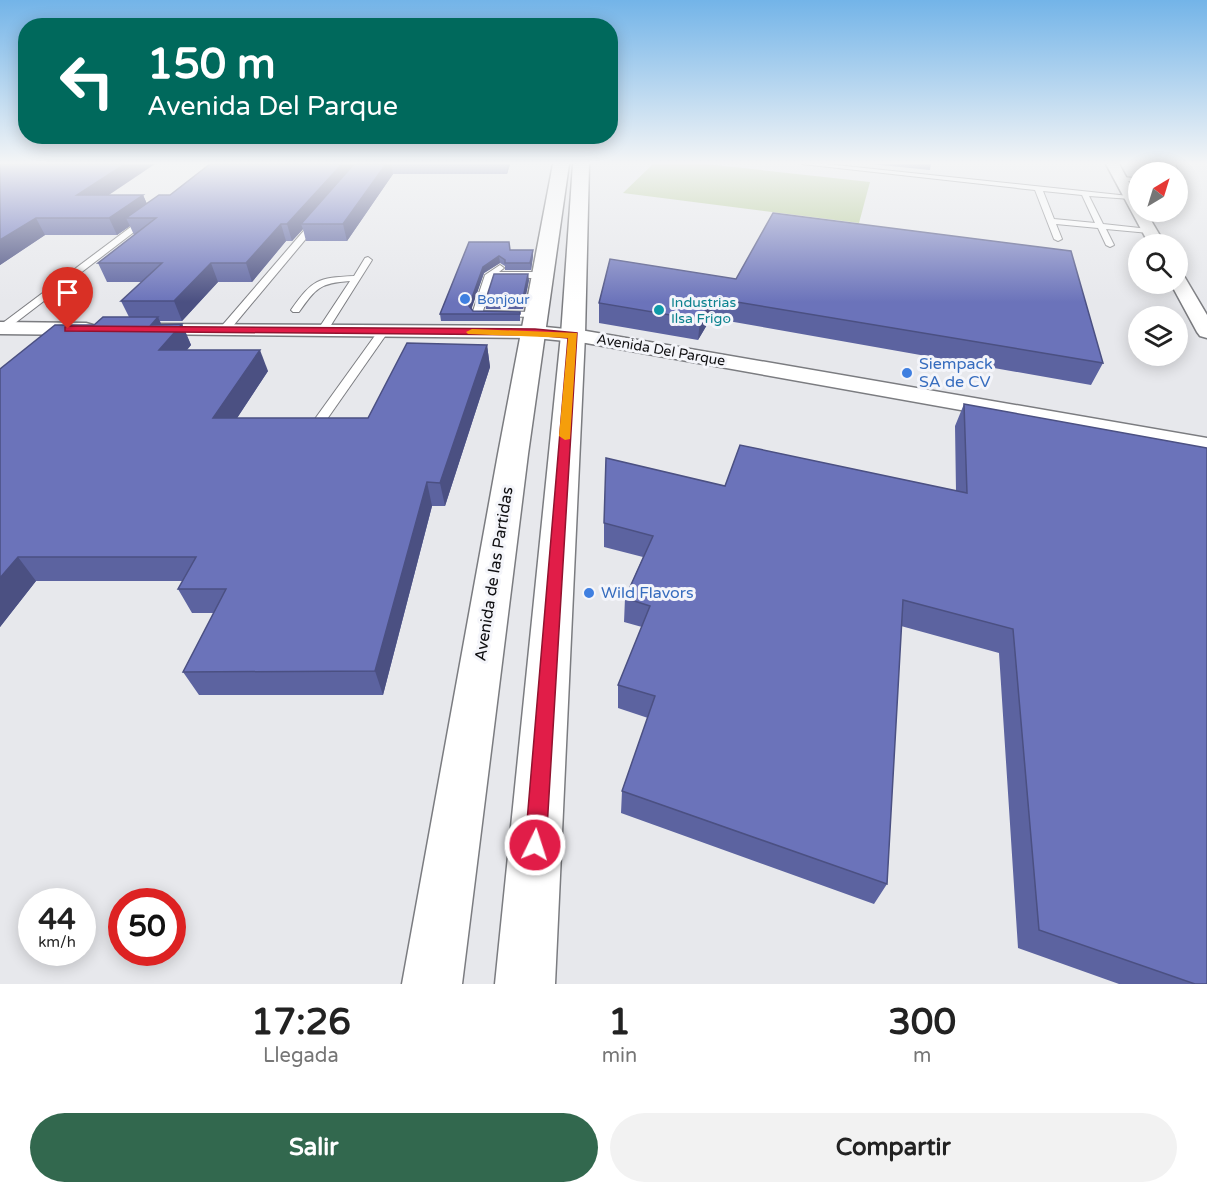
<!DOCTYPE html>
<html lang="es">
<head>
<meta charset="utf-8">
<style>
  :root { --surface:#fff; --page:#f2f2f2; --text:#222; --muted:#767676; --accent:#32684e }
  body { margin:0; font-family:"Varela Round",sans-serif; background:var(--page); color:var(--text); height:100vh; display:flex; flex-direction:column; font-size:22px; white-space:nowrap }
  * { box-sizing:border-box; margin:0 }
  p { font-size:20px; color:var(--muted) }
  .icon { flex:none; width:33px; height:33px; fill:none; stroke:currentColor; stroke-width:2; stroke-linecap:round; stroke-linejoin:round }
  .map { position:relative; height:984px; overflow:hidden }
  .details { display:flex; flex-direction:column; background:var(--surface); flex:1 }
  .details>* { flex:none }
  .banner { position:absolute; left:18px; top:18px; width:600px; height:126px; border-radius:24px; box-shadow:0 3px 15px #0003; background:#00695c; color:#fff; overflow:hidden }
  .needle { width:39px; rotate:38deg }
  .tools { position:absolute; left:1128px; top:162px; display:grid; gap:12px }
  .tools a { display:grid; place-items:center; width:60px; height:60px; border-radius:50%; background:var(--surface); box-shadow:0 3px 15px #0003; font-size:30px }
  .speed { position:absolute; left:18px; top:888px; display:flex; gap:12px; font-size:30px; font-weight:700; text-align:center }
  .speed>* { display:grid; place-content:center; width:78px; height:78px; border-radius:50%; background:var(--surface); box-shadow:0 3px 15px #0003; line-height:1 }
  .speed small { font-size:15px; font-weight:400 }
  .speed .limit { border:9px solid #d22; background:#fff; color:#111 }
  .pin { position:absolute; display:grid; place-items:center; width:51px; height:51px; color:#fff; margin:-62px -26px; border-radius:50% 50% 50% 0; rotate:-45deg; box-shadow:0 0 6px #0007 }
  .pin .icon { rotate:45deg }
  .me { position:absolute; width:66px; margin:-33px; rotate:4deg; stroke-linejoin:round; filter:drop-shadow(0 0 4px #0008) }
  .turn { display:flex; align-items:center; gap:21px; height:126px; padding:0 30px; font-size:27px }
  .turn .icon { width:78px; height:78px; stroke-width:2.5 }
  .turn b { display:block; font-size:42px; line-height:51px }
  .eta { display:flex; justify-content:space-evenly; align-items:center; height:102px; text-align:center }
  .eta b { font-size:36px; font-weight:800; line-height:42px }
  .action { display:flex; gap:12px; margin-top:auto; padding:12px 30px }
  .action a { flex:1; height:69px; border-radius:36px; background:var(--accent); color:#fff; font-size:24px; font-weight:800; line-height:69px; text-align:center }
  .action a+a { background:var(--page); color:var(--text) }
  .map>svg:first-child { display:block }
  .green { fill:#b3c993 }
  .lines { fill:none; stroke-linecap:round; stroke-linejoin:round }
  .lane-casing { stroke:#7b7c80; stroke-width:2 }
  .street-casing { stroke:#7b7c80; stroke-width:3 }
  .secondary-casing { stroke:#7b7c80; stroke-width:3 }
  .lane { fill:#fff; fill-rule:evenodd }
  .street { fill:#fff; fill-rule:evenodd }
  .secondary { fill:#fff; fill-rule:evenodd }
  .wall { fill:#5c63a0 }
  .shaded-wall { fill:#4b5082 }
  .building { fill:#6b73ba; stroke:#4b5082; stroke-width:1.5 }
  .route { fill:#e11d48; stroke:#92132f; stroke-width:1.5 }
  .slow { fill:#f59e0b }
  .shop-dot { fill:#3f7fe0; stroke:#f4f5fa; stroke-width:2 }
  .culture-dot { fill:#0f9aa8; stroke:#f4f5fa; stroke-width:2 }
  .labels { text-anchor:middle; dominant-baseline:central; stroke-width:6; stroke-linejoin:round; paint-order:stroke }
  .far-shop-label { font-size:14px; fill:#366cbe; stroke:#f4f5fa; text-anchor:start }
  .far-culture-label { font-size:14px; fill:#0d838f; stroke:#f4f5fa; text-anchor:start }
  .far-street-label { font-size:14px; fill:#0f0f11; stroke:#f4f5fa }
  .shop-label { font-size:16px; fill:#366cbe; stroke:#f4f5fa; text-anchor:start }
  .street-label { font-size:16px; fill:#0f0f11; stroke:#f4f5fa }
</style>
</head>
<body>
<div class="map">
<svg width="1207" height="984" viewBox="0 0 1207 984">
  <rect width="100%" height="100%" fill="#e7e8ec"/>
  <polygon class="green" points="653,164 706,164 870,182 859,223 623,193"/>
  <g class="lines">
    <defs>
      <g id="lane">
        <path d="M802,164h24l303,32 2,1v2l-42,-3 14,28 46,5 4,2 -4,2 -43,-4 8,16 -4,2 -4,-2 -8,-17 -42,-4 6,15 -4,2 -4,-2 -19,-49zM1043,191l39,4 13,28 -41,-4z"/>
        <polygon points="1168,164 1175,164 1179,173 1174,172"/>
        <polygon points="1120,177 1138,178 1138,182 1118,180"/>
        <polygon points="144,217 151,219 6,330 0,330 0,325"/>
        <polygon points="313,220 320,222 228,332 220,332 220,328"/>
        <path d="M368,257l4,3 -46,73 -4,1 -5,-3 33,-50c-30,2 -34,7 -51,31h-6l-2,-2c22,-31 26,-32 63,-34l11,-18z"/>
        <polygon points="500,265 504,268 499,272 543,272 547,275 543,278 493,278 483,311 536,312 541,315 539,317 474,316 472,314 485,275"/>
        <polygon points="383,329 388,332 325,422 317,422 315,419 317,416 379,330"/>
      </g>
      <g id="street">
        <polygon points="1106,164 1119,164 1138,199 1138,212 1146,212 1165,244 1149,244"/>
        <polygon points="1178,275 1184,276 1207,315 1207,338 1200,336 1197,332 1171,284 1178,284"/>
        <polygon points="0,322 86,323 93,325 96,329 93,333 86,335 0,334"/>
        <polygon points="148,324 535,326 586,331 1207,438 1207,454 586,343 535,338 141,334 138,330 141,326"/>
      </g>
      <g id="secondary">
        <polygon points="553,164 569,164 528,454 462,984 402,984 498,454"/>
        <polygon points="573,164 589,164 585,335 555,984 495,984 561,335"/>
      </g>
    </defs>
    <use href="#lane" class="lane-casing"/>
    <use href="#street" class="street-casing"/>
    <use href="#secondary" class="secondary-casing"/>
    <use href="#lane" class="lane"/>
    <use href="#street" class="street"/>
    <use href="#secondary" class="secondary"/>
  </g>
  <g class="wall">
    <polygon points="0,164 110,195 143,195 147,204 170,195 210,164 510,164 507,174 393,174 347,241 306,241 303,229 292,241 286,241 252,282 218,282 182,321 160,321 161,325 182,324 191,345 187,350 268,371 237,418 368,418 487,345 490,367 445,506 432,506 383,695 199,695 183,672 214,613 192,613 178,589 183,581 36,581 0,627 0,369 94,325 129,317 121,301 142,282 107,282 98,263 134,235 130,226 117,235 45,235 0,265"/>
    <polygon points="870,164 931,164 930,170"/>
    <polygon points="469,242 510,250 533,256 531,270 505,270 505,266 500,263 484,273 471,309 473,311 520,312 520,321 441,321 440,314"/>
    <polygon points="610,259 1103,363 1091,385 711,318 698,340 599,323 599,303"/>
    <polygon points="529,280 523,309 486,309 485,302"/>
    <polygon points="964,404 1207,984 1119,984 1018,948 999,653 901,626 887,884 874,904 621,813 622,791 648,718 618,708 618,685 642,627 624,622 625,598 643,557 604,547 604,523 725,486 956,491 955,426"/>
  </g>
  <g class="shaded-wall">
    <polygon points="125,164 155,164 85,211 77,195"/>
    <polygon points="342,164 357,164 301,224 303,229 292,241 287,224"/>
    <polygon points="386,164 391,164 393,174 347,241 343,224"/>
    <polygon points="507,164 510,164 507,174"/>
    <polygon points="143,195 150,211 126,218 130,226 117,235 109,218"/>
    <polygon points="36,218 45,235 0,265 0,240"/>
    <polygon points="281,224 286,241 252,282 246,263"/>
    <polygon points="533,250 533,256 531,270 530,263"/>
    <polygon points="499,256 500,263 484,273 470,313 469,306 483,267"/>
    <polygon points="211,263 218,282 182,321 174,301"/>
    <polygon points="528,274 529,280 523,309 522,303"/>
    <polygon points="713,298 711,318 698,340 700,320"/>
    <polygon points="158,317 167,338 151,325"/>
    <polygon points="182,324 191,345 168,372 159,350"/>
    <polygon points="487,345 490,367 445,506 440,483"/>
    <polygon points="260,350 268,371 222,441 213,418"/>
    <polygon points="427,482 432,506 383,695 375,671"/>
    <polygon points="18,557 36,581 0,627 0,578"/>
  </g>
  <g class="building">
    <polygon points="0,164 125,164 77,195 143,195 109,218 36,218 0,240"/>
    <polygon points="210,164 342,164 287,224 281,224 246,263 211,263 174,301 121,301 162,263 98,263 156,218 126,218 159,195 170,195"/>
    <polygon points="354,164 386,164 343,224 301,224"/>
    <polygon points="773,213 1071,251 1103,363 713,298 700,320 599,303 610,259 736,279"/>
    <polygon points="469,242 509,242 510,250 533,250 530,263 505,263 505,260 499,256 483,267 469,306 473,311 520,312 520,314 440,314"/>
    <polygon points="494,274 528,274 522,303 485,302"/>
    <polygon points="103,317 158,317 151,325 182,324 159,350 260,350 213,418 368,418 407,343 487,345 440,483 427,482 375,671 183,672 226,589 178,589 196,557 18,557 0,578 0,369 55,325 94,325"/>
    <polygon points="964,404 1207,448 1207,984 1195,984 1039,930 1013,629 903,600 887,884 622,791 655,696 618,685 650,606 625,598 653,536 604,523 606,458 725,486 740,445 967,493"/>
  </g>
  <linearGradient id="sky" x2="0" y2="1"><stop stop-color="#73b4e8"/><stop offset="0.54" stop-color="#f4f5f6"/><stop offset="1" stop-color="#f4f5f6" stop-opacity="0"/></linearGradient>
  <rect width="1207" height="302" fill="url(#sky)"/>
  <polygon class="route" points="68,326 535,329 577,333 546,845 543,853 535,856 528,853 525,845 568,338 535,335 65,331 65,327"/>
  <polygon class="slow" points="472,329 577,333 570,439 565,440 559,436 568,338 468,334 466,332"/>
  <g class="shop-dot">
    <circle cx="465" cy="299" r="6"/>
    <circle cx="907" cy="373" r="6"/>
    <circle cx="589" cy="593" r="6"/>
  </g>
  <circle class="culture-dot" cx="659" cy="310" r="6"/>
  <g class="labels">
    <g class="far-shop-label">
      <text x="477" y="299">Bonjour</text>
    </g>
    <g class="far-culture-label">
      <text x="671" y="302">Industrias<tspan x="671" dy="16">Ilsa Frigo</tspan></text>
    </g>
    <g class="far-street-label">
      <text transform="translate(661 350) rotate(10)">Avenida Del Parque</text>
    </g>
    <g class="shop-label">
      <text x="919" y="364">Siempack<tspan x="919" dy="18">SA de CV</tspan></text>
      <text x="601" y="593">Wild Flavors</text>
    </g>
    <g class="street-label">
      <text transform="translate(494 574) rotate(-81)">Avenida de las Partidas</text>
    </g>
  </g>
</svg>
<div class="tools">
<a><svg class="needle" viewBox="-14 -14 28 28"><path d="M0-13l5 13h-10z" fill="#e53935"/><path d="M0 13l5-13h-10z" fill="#767676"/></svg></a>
<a><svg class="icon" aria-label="search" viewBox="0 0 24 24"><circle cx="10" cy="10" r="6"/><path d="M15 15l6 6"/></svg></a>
<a><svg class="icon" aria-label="layers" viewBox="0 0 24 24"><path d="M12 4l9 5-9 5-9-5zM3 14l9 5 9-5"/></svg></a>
</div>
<div class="speed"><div>44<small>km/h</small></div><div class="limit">50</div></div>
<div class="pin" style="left:68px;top:329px;background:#d93025"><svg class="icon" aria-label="arrive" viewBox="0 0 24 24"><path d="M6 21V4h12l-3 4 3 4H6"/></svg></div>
<svg class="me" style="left:535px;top:845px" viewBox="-20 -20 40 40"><circle r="17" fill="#e11d48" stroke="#fff" stroke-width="3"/><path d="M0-11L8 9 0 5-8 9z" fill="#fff"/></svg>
<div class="banner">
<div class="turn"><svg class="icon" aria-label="left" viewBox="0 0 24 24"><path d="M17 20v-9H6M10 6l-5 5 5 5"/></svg><div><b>150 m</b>Avenida Del Parque</div></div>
</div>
</div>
<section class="details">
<div class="eta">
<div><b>17:26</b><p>Llegada</p></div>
<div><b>1</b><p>min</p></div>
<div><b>300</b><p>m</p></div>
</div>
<div class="action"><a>Salir</a><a>Compartir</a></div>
</section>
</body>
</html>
